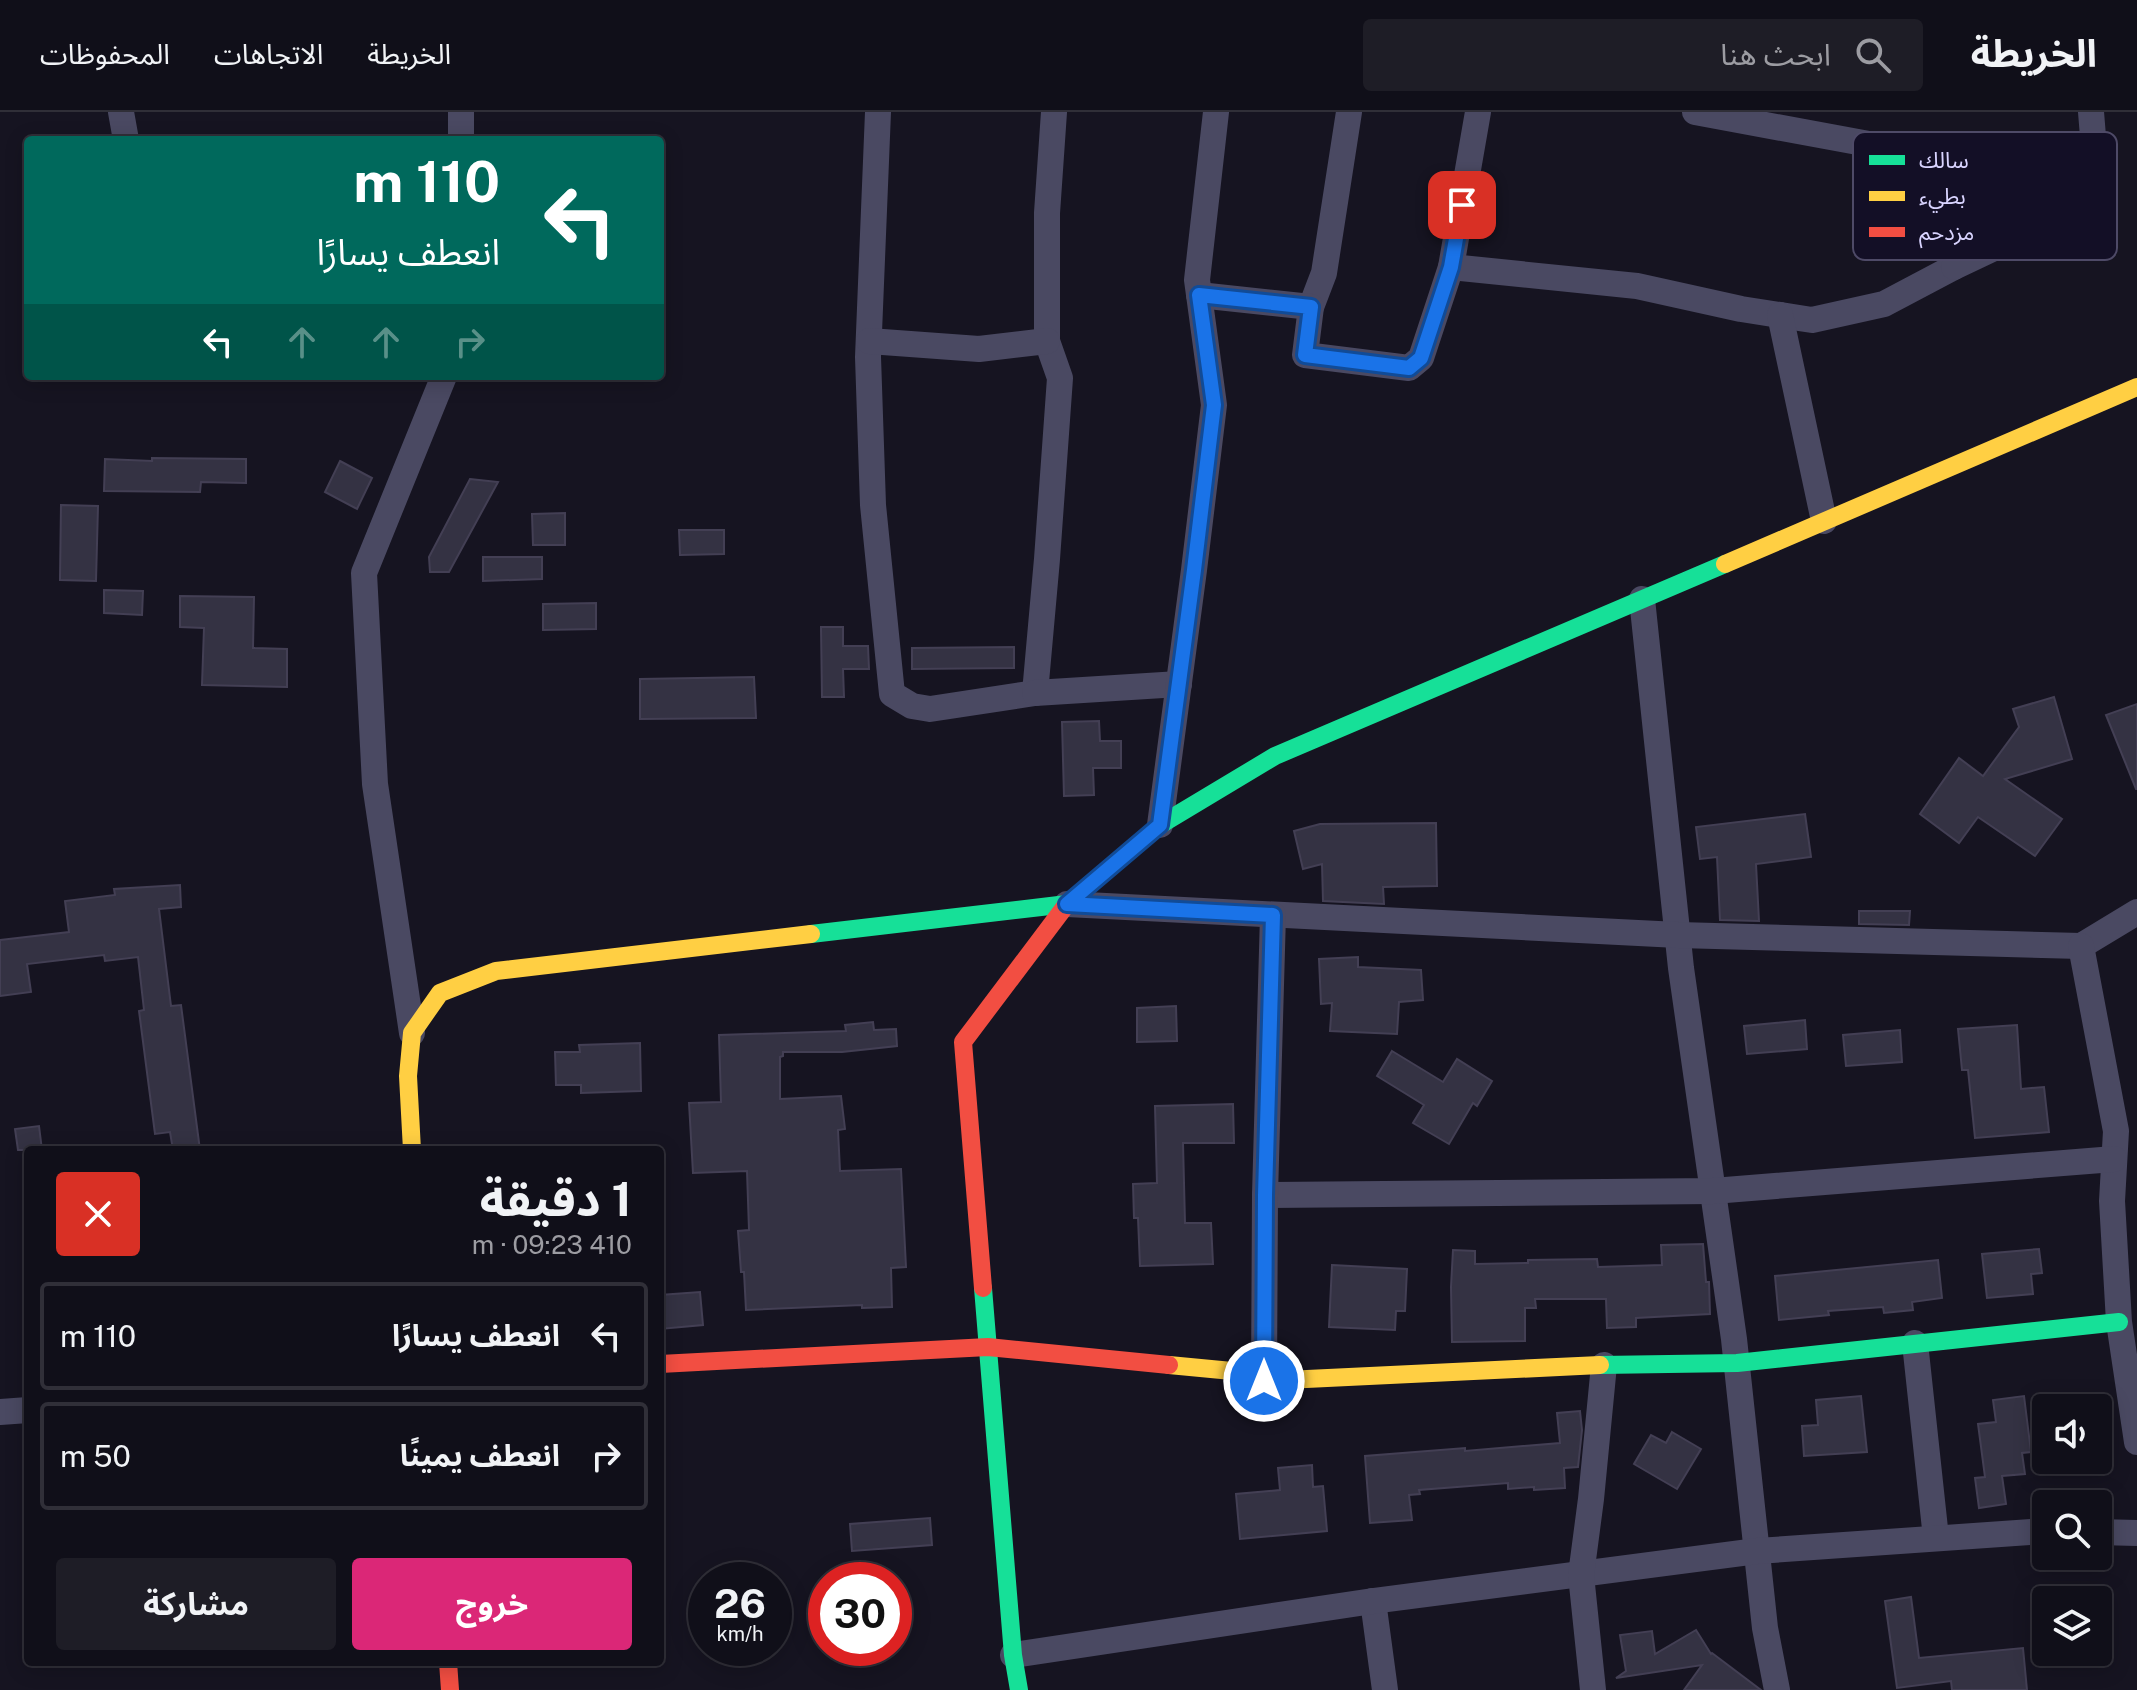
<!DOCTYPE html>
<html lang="ar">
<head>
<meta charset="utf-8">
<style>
  :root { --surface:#100f19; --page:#1e1d26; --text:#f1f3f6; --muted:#9c9ca2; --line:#302f38; --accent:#db2777 }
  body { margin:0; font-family:"Public Sans","Noto Sans Arabic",sans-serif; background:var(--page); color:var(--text); direction:rtl; height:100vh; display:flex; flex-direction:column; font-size:30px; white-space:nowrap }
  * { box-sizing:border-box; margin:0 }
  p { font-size:26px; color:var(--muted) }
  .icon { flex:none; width:44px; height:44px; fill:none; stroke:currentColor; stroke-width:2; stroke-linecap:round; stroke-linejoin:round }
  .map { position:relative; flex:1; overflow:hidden; direction:ltr }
  .details { position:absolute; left:24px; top:1034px; width:640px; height:520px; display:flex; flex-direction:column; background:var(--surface); border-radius:8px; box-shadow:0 4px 20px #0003,0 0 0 2px var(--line); direction:rtl }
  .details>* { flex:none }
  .hud { position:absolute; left:24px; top:24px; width:640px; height:244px; border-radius:8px; box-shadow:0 4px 20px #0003,0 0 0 2px var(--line); direction:rtl; background:#00695c; color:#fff; overflow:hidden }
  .buttons { position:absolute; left:2032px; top:1282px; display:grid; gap:16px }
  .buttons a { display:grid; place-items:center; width:80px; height:80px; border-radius:8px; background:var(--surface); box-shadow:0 4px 20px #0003,0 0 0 2px var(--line); font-size:40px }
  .speed { position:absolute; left:688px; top:1450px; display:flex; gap:16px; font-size:40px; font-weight:700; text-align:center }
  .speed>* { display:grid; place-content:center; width:104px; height:104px; border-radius:50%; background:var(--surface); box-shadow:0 4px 20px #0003,0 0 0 2px var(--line); line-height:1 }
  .speed small { font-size:20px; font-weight:400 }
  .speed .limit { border:12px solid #d22; background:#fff; color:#111 }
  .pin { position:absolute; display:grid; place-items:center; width:68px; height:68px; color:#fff; margin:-34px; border-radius:16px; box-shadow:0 4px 12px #0006 }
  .me { position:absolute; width:88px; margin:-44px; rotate:0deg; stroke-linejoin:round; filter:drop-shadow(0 0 6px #0008) }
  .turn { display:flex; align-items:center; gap:28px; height:168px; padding:0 32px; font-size:36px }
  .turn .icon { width:104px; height:104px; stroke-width:2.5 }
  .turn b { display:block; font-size:56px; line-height:68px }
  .lanes { display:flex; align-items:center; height:76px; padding:0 32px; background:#0003; justify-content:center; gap:40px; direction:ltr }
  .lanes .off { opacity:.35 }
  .round { display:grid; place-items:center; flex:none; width:84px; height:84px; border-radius:8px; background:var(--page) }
  .summary { display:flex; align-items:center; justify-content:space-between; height:136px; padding:0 32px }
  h1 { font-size:48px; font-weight:700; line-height:60px }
  .cta { display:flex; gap:16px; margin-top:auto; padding:16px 32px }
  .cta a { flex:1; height:92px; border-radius:8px; background:var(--accent); color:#fff; font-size:32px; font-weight:700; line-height:92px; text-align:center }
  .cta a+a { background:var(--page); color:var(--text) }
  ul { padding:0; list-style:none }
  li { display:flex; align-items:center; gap:24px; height:108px; margin:0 16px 12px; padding:0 16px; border:4px solid var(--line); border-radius:8px }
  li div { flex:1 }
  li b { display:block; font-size:30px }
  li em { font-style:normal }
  header { display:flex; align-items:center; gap:48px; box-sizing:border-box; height:112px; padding:0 40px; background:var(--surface); border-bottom:2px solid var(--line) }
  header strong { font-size:38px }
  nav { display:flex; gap:44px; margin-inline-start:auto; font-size:28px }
  .search { width:560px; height:72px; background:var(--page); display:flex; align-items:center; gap:20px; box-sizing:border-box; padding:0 28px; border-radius:8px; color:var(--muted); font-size:30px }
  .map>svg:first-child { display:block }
  .building { fill:#343243; stroke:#433f54; stroke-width:2 }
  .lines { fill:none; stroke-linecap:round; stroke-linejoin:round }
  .street { stroke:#4a4962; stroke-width:26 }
  .fast { stroke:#16e098; stroke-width:18 }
  .slow { stroke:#ffcf43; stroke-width:18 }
  .jam { stroke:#f24e42; stroke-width:18 }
  .route-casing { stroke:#114b97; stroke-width:20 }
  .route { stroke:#1a73e8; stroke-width:14 }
  .key { fill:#130f26; stroke:#4e4a67; stroke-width:2 }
  .key-label { font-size:22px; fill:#d9d4ff }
</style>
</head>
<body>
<header>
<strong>الخريطة</strong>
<div class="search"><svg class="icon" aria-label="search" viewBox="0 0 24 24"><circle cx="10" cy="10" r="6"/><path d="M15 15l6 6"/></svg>ابحث هنا</div>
<nav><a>الخريطة</a><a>الاتجاهات</a><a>المحفوظات</a></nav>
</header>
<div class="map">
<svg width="2137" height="1578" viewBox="0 0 2137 1578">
  <rect width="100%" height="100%" fill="#161421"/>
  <g class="building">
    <polygon points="152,346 246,347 246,371 201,370 200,380 104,379 105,347 152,349"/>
    <polygon points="340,349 372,366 357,397 325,380"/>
    <polygon points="470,367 498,370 449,460 430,460 429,445"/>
    <polygon points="61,393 98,394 96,469 60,468"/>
    <polygon points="565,401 565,433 533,433 532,402"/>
    <polygon points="679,418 724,418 724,442 680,443"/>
    <polygon points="483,445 542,445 542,467 483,469"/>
    <polygon points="104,478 143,479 142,503 104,501"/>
    <polygon points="180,484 254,485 253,536 287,537 287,575 202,573 204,516 180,515"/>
    <polygon points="596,491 596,517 543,518 543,492"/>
    <polygon points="821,515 843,515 843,534 868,534 869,557 843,557 844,585 822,585"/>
    <polygon points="1014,535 1014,556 912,557 912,536"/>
    <polygon points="754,565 756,606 640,607 640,567"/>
    <polygon points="2054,585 2072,647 2005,667 2062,707 2035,744 1978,705 1959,731 1920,702 1959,646 1983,664 2019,615 2013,597"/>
    <polygon points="2137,592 2137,677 2136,677 2106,603"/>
    <polygon points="1099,609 1100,629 1121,629 1121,656 1093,656 1094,683 1064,684 1062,610"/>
    <polygon points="1805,702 1811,745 1756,752 1759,809 1720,808 1717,745 1700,747 1696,715"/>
    <polygon points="1436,711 1437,774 1383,775 1384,792 1323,789 1322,752 1303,757 1294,719 1320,712"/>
    <polygon points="180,773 181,795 159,797 171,894 181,893 200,1038 173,1038 170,1020 155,1022 139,899 144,898 138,845 105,849 104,843 27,852 31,880 0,884 0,828 69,820 65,789 115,783 114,777"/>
    <polygon points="1859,799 1910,799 1909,813 1859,812"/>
    <polygon points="1358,845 1358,855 1421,858 1423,888 1399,890 1397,922 1330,919 1332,891 1321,892 1319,847"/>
    <polygon points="1176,894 1177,929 1137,930 1137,896"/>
    <polygon points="1805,908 1807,937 1747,942 1744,914"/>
    <polygon points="873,910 874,918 896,917 897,934 842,940 783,940 783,944 780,945 780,987 841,984 845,1017 838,1018 840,1059 901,1057 906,1155 891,1156 892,1195 862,1196 862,1193 746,1198 744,1160 741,1160 738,1119 749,1118 747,1059 693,1061 689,991 721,990 719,923 846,919 845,913"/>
    <polygon points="2017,913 2021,977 2044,975 2049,1020 1975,1026 1968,958 1962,958 1958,917"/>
    <polygon points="1900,918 1902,950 1846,954 1843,923"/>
    <polygon points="640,931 641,979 581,981 581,973 556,973 555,940 580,940 579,933"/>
    <polygon points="1392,939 1443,970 1457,947 1492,969 1477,994 1473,991 1449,1032 1413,1011 1424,993 1377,964"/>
    <polygon points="1233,992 1234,1031 1183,1031 1185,1111 1211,1111 1213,1152 1140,1154 1138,1106 1134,1106 1133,1072 1157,1071 1155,994"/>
    <polygon points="39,1014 42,1038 18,1038 15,1017"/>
    <polygon points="1703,1132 1706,1170 1709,1170 1710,1202 1636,1206 1636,1215 1607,1216 1606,1187 1535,1187 1536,1196 1525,1196 1525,1229 1452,1230 1451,1175 1453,1138 1475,1139 1475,1152 1528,1151 1528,1148 1597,1147 1598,1155 1662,1153 1661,1133"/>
    <polygon points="2039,1137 2042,1161 2031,1162 2033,1182 1987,1186 1982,1142"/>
    <polygon points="1938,1148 1942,1186 1912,1190 1913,1198 1884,1201 1883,1195 1828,1199 1829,1203 1779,1208 1775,1164"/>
    <polygon points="1332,1153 1407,1157 1405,1199 1396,1199 1395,1218 1329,1215"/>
    <polygon points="700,1180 703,1213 660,1217 660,1183"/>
    <polygon points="1861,1284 1867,1340 1804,1344 1802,1314 1818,1313 1816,1288"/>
    <polygon points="2024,1284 2031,1340 2022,1341 2025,1362 2002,1364 2006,1392 1979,1396 1975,1366 1985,1365 1978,1312 1996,1310 1993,1288"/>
    <polygon points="1580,1299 1582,1318 1578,1355 1564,1356 1565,1376 1534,1378 1534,1375 1508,1377 1508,1371 1419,1378 1420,1382 1409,1383 1412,1408 1370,1411 1365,1344 1465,1336 1465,1339 1560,1331 1557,1301"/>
    <polygon points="1672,1320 1701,1337 1677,1377 1634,1352 1651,1323 1666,1331"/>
    <polygon points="1312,1353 1313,1375 1323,1374 1327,1419 1240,1427 1236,1382 1280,1378 1278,1356"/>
    <polygon points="930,1406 932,1433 852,1439 850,1412"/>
    <polygon points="1911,1485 1919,1546 2023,1536 2027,1578 1952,1578 1951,1569 1897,1576 1885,1489"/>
    <polygon points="1696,1518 1711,1542 1712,1541 1761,1578 1684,1578 1702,1553 1616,1566 1626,1559 1620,1523 1652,1519 1655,1542"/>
  </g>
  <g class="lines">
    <g class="street">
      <polyline points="121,0 126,28"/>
      <polyline points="878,0 868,245 873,393 892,582 912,594 930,597 1035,581 1047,447 1060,266 1047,229 1047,101 1054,0"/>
      <polyline points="1349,0 1324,161 1311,195 1305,243 1409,256 1421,246 1451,155 1478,0"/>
      <polyline points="461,28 461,0"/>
      <polyline points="1451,155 1637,174 1741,197 1812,208 1884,192 1954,155 1952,67 1939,45 1695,0"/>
      <polyline points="1954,155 2072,99 2096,61 2091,0"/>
      <polyline points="1199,183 1311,195"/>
      <polyline points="1780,203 1824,409"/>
      <polyline points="869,229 979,237 1047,229"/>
      <polyline points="1642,487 1681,856 1734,1227 1765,1516 1777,1578"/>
      <polyline points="1035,581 1179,572"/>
      <polyline points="1160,713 1194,458 1214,293 1197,168 1216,0"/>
      <polyline points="1067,792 1678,823 2081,834 2137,800"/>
      <polyline points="2081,834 2116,1019 2112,1089 2119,1210 2137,1330"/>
      <polyline points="412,921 375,672 364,461 444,264"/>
      <polyline points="1265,1083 1713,1079 2114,1047"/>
      <polyline points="1915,1231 1936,1426"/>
      <polyline points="1264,1269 1265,1083 1273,803"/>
      <polyline points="0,1300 28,1298"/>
      <polyline points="2098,1420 2137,1421"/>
      <polyline points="1373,1489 1385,1578"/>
      <polyline points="1013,1543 1373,1489 1757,1439 2046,1419"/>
      <polyline points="1593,1578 1581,1463 1591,1387 1604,1253"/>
    </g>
    <g class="fast">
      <polyline points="1119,748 1160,713 1275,644 1725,452"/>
      <polyline points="811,822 1067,792"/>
      <polyline points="983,1176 1013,1543 1019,1578"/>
      <polyline points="1600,1253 1737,1251 2119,1210"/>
    </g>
    <g class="slow">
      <polyline points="1725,452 2137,275"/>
      <polyline points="412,1038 408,964 412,921 440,881 496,859 811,822"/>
      <polyline points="1169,1253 1232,1259 1264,1269 1600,1253"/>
    </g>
    <g class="jam">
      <polyline points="983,1176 963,930 1067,792 1119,748"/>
      <polyline points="660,1252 988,1235 1169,1253"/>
      <polyline points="448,1550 450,1578"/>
    </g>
  </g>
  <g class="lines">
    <defs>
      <polyline id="route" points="1264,1269 1265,1083 1273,803 1067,792 1160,713 1194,458 1214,293 1199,183 1311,195 1305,243 1409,256 1421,246 1451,155 1462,93"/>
    </defs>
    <use href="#route" class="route-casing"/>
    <use href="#route" class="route"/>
  </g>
  <rect x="1853" y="20" width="264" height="128" rx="12" class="key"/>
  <rect x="1869" y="43" width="36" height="10" fill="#16e098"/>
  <rect x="1869" y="79" width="36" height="10" fill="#ffcf43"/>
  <rect x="1869" y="115" width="36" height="10" fill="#f24e42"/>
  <g class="key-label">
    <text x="1919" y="56">سالك</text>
    <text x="1919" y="92">بطيء</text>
    <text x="1919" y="128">مزدحم</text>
  </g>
</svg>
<div class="buttons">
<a><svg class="icon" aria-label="sound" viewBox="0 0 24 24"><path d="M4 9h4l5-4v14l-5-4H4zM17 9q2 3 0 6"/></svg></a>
<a><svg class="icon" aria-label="search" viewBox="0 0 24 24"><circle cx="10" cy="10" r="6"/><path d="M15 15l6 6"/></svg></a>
<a><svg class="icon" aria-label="layers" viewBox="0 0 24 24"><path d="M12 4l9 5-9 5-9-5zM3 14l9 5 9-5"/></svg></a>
</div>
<div class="speed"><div>26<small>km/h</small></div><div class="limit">30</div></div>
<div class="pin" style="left:1462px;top:93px;background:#d93025"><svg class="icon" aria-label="arrive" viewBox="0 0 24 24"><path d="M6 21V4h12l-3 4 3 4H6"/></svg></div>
<svg class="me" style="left:1264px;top:1269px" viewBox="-20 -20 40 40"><circle r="17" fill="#1a73e8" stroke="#fff" stroke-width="3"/><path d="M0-11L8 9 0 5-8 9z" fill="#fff"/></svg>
<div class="hud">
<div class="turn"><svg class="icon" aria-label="left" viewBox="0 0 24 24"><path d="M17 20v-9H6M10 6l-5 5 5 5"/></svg><div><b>110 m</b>انعطف يسارًا</div></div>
<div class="lanes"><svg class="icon" aria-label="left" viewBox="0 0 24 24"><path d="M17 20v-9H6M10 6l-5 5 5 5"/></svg><svg class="icon off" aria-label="ahead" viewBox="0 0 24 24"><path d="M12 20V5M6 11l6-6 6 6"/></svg><svg class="icon off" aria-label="ahead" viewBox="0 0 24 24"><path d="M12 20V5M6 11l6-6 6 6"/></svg><svg class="icon off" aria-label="right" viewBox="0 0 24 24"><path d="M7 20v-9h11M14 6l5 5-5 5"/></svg></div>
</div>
<section class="details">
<div class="summary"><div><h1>1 دقيقة</h1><p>410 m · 09:23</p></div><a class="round" style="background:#d93025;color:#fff"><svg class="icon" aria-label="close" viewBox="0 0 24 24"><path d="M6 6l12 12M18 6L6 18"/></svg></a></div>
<ul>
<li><svg class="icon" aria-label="left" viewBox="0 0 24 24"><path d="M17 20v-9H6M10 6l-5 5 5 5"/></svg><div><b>انعطف يسارًا</b></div><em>110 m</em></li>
<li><svg class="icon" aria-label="right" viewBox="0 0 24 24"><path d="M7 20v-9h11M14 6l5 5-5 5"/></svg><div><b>انعطف يمينًا</b></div><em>50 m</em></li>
</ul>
<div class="cta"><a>خروج</a><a>مشاركة</a></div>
</section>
</div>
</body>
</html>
